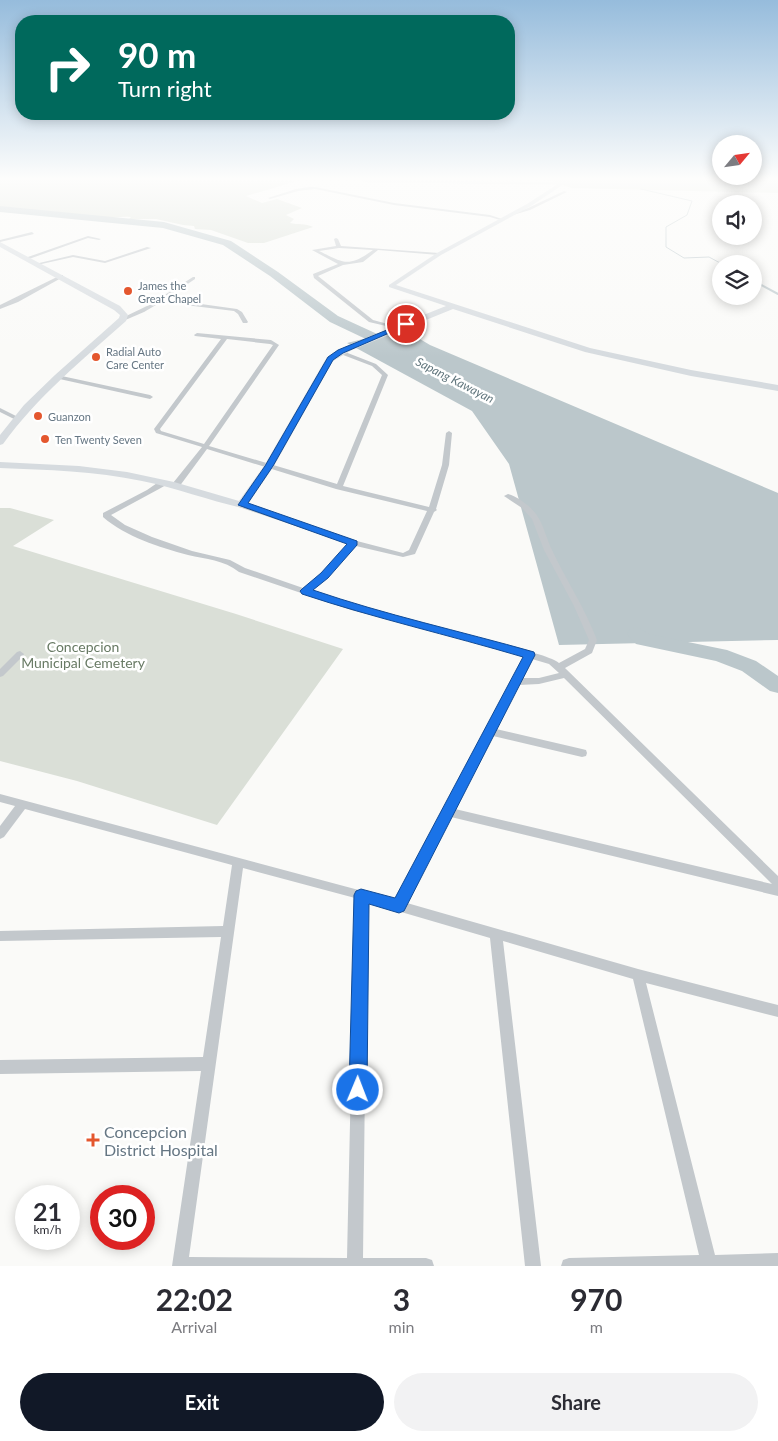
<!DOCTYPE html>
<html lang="en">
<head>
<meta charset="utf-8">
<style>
  :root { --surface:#fff; --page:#f2f2f3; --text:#2b2b33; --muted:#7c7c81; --accent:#111827 }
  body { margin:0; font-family:Lato,sans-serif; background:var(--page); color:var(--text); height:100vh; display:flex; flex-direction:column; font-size:19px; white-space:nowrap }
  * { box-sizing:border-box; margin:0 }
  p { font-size:16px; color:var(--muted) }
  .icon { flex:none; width:28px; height:28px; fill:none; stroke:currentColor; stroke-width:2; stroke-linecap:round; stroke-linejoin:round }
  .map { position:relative; height:1266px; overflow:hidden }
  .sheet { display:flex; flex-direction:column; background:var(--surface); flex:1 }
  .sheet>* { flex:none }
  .top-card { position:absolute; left:15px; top:15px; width:500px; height:105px; border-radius:20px; box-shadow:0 2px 12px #0003; background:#00695c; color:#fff; overflow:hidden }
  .needle { width:32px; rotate:61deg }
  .buttons { position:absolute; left:712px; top:135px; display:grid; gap:10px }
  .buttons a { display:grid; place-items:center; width:50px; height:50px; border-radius:50%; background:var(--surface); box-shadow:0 2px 12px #0003; font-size:25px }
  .speed { position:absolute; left:15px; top:1185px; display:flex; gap:10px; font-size:25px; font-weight:700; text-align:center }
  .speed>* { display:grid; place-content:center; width:65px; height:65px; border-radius:50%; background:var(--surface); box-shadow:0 2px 12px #0003; line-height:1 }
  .speed small { font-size:12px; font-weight:400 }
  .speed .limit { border:8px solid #d22; background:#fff; color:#111 }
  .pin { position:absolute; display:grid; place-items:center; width:42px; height:42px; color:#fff; margin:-21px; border:2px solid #fff; border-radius:50%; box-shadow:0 1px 5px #0007 }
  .me { position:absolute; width:55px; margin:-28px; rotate:1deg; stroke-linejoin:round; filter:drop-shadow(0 0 4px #0008) }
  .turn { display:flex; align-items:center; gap:18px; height:105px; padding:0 20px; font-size:22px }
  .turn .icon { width:65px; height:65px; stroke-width:2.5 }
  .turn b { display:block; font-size:35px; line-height:42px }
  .eta { display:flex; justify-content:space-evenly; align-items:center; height:85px; text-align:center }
  .eta b { font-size:30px; font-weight:700; line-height:35px }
  .action { display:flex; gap:10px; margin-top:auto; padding:10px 20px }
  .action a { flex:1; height:58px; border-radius:30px; background:var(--accent); color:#fff; font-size:20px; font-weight:700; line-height:58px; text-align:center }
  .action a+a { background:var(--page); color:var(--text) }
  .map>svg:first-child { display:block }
  .green { fill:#dadfd7 }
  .water { fill:#bbc7cb }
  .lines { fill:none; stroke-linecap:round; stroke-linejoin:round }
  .stream-far1 { stroke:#bbc7cb; stroke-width:1 }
  .stream { stroke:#bbc7cb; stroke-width:2 }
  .river { fill:#bbc7cb; fill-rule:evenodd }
  .street { fill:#c3c8cc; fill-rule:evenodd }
  .secondary { fill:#d6dbdf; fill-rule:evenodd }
  .highway { fill:#d6dbdf; fill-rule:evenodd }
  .route { fill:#1a73e8; stroke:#114b97 }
  .poi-dot { fill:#e4572e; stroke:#fff; stroke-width:2 }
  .labels { text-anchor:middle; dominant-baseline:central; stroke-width:5; stroke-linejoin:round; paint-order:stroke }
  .far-poi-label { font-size:11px; fill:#657683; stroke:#fff; text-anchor:start }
  .far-water-label { font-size:12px; font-style:italic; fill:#60757c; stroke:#fff }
  .park-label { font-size:14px; fill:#687a64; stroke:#fff }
  .near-poi-label { font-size:16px; fill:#657683; stroke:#fff; text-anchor:start }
</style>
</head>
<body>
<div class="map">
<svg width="778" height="1266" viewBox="0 0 778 1266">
  <rect width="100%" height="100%" fill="#fafaf8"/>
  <g class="green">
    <path d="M0,180l297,1 -51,15 16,7 15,-4 25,9 -16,7 8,4 -4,4c8,2 15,0 23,4l-49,16h-16l-37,-13 -16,-1 -1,-3 -11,-1 -27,-6h-27l2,-2c-10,-1 -19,1 -27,1 -13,-1 -18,-4 -33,-2h-2l-1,-3 -21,1 -47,-7z"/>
    <polygon points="547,180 778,180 778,193 572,188"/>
    <polygon points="0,508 10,508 54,520 13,546 236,614 343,649 217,825 77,781 0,761"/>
  </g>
  <polygon class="water" points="403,329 430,345 778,493 778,640 559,645 509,464 472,411 347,343"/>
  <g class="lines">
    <polyline class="stream-far1" points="641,189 692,201 687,215 666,227 666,247 684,258 709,257 722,264"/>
    <polyline class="stream" points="754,281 778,294"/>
    <g class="river">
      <polygon points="0,206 164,222 231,241 278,272 338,316 399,344 400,347 399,350 389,350 330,322 270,276 223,245 163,228 0,212"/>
      <polygon points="637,627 649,634 727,650 756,661 778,676 778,693 770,691 742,671 716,661 636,644 627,634 630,629"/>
    </g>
    <g class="street">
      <polygon points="309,187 315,187 394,203 490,215 502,219 500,220 490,217 394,205 315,189 298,191 270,199 268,198 296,189"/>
      <polygon points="564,191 567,192 530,210 513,215 511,214 528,208"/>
      <polygon points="32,232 34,234 0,242 0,240"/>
      <polygon points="88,236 101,239 99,240 88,238 29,259 25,258"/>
      <path d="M336,238l2,1 3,7 98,7 2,1 -2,1 -61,-5 -15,12 -20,3 -25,11 55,44 26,7v2l-30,-7 -55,-44 -1,-4 25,-10 -26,-14 24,-4 -2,-7zM339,248l34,2c-25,18 -29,13 -54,1z"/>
      <polygon points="147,247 151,248 105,263 73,257 37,265 35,264 73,255 105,261"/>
      <polygon points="61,275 63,275 63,277 18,302 0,309 0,305"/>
      <polygon points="193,277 195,277 195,279 165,299 237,309 242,312 248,322 247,323 243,323 238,314 234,311 161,302 144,312 123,321 120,319 149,305"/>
      <path d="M197,333l74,7 8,5 -70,101 128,38 45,-109 -10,-9 -34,-13 -1,-1 3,-2 36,14 12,11 -45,111 86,21 13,-42 4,-32 3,-2 3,2 -3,32 -13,44 1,1 -3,2 -19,42 -12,3 -47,-11 -28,31 -17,14c63,21 127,35 191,53 15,5 46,11 57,19l26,-14 4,-9 -15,-34 -30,-56 -12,-31 -10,-11 -18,-12 4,-2c10,3 21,11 28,20 8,11 10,24 16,36 14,30 33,58 45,90l-5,13 -27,15 213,208v20l-327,-79 -44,86 231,66 140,36v12l-132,-34 69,272 63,-2v13h-217l2,-6 6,-2 130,-3 -66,-276 -130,-38 38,325h-16l-35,-328 -123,-36 -4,356h63l6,2 2,6h-262l29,-195 -201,3v-14l203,-3 18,-120 -221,4v-10l223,-5 9,-61 -207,-56 -21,28 -4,2v-13l15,-20 -15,-4v-8l396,106 89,-168 -1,-1 40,-74 -73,-22 -100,-25 -112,-38c-15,-12 -33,-13 -51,-17 -29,-8 -62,-18 -85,-38v-4l44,-23 13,-9h6v4l-7,4 -48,26 14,10 27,12 40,14 38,9 15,8 58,20 19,-15 27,-29 -110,-37v-4h6l112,38 46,12 6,-3 18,-39 -91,-22 -129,-40 -28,38h-6v-4l29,-36 -46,-14 -2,-4 67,-90 -26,-3 -1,-1zM227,339l43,5 3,1 -69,99 -43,-13 -1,-2zM532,659l17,5 10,9 -20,5h-17zM564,678l208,206 -317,-75 38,-73 89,21 4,-1 1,-3 -1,-3 -4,-1 -86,-20 23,-44 20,-1zM243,868l112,30 -8,360 -158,-1z"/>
      <polygon points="57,375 150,395 153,397 150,399 55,378 54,377"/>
      <polygon points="0,408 18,417 19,418 14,419 0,412"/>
      <polygon points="20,651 24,654 23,656 3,676 0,677 0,669 17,652"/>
    </g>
    <g class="secondary">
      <path d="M564,180h6l-39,26 -90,49 -45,30 194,63 101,22 87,15v6l-87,-15 -106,-24 -132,-43 -101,41 -19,11 -59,105 -28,41 -4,1c-34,-8 -66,-20 -100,-27 -47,-10 -95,-11 -142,-13v-6l79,4 48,6 47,10 65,19 25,-35 63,-109 19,-11 100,-40 -57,-19v-2l48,-32 90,-49z"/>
      <path d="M0,242l120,64 8,9 -2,6c-44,39 -88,75 -123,123l-3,1v-10l24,-30 31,-30 64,-57 1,-3 -6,-5 -114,-63z"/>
    </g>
    <polygon class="highway" points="360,180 778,184 778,188 363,182"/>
  </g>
  <linearGradient id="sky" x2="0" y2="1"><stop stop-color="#96bcdc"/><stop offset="0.5" stop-color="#fdfdfc"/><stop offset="1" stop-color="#fdfdfc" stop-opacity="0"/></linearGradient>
  <rect width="778" height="357" fill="url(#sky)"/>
  <path class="route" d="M404,323l6,1 -67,29 -10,7 -60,106 -25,37 109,38v4l-29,33 -15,12c73,25 147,41 221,62l1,3 -131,256 -5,2 -30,-9 -2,186 -3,6 -6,3 -6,-3 -3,-6 5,-195 2,-4 5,-2 34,9 128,-241c-74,-22 -149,-39 -221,-63l-2,-3 2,-2 19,-16 26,-29 -109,-39 27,-39 63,-109 10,-7z"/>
  <g class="poi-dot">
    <circle cx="128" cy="291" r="5"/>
    <circle cx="96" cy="357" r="5"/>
    <circle cx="38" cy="416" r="5"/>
    <circle cx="45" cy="439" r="5"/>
    <path d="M90.5 1132.5h5v5h5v5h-5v5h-5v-5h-5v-5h5z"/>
  </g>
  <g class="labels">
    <g class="far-poi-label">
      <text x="138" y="285">James the<tspan x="138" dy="13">Great Chapel</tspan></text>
      <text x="106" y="351">Radial Auto<tspan x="106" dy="13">Care Center</tspan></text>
      <text x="48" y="416">Guanzon</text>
      <text x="55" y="439">Ten Twenty Seven</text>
    </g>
    <g class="far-water-label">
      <text transform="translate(455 380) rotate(27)">Sapang Kawayan</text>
    </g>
    <g class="park-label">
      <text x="83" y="646">Concepcion<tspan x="83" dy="16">Municipal Cemetery</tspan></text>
    </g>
    <g class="near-poi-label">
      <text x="104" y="1131">Concepcion<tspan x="104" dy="18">District Hospital</tspan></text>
    </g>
  </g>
</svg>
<div class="buttons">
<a><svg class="needle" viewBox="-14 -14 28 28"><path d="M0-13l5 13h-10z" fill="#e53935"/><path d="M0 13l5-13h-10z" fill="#7c7c81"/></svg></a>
<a><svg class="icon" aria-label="sound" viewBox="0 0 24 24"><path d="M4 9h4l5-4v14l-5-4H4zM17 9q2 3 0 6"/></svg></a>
<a><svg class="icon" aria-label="layers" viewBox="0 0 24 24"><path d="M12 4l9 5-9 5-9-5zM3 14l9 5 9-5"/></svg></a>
</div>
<div class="speed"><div>21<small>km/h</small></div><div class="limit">30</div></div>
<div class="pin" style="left:406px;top:324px;background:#d93025"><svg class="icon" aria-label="arrive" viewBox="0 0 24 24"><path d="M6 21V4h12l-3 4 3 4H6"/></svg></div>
<svg class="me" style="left:358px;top:1090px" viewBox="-20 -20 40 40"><circle r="17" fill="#1a73e8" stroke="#fff" stroke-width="3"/><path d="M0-11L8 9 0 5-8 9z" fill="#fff"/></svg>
<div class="top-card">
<div class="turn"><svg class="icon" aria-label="right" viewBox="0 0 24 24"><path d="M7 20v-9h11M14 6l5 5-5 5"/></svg><div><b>90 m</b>Turn right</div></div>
</div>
</div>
<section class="sheet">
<div class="eta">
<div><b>22:02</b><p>Arrival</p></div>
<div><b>3</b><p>min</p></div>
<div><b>970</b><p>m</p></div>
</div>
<div class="action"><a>Exit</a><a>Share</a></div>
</section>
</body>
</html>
